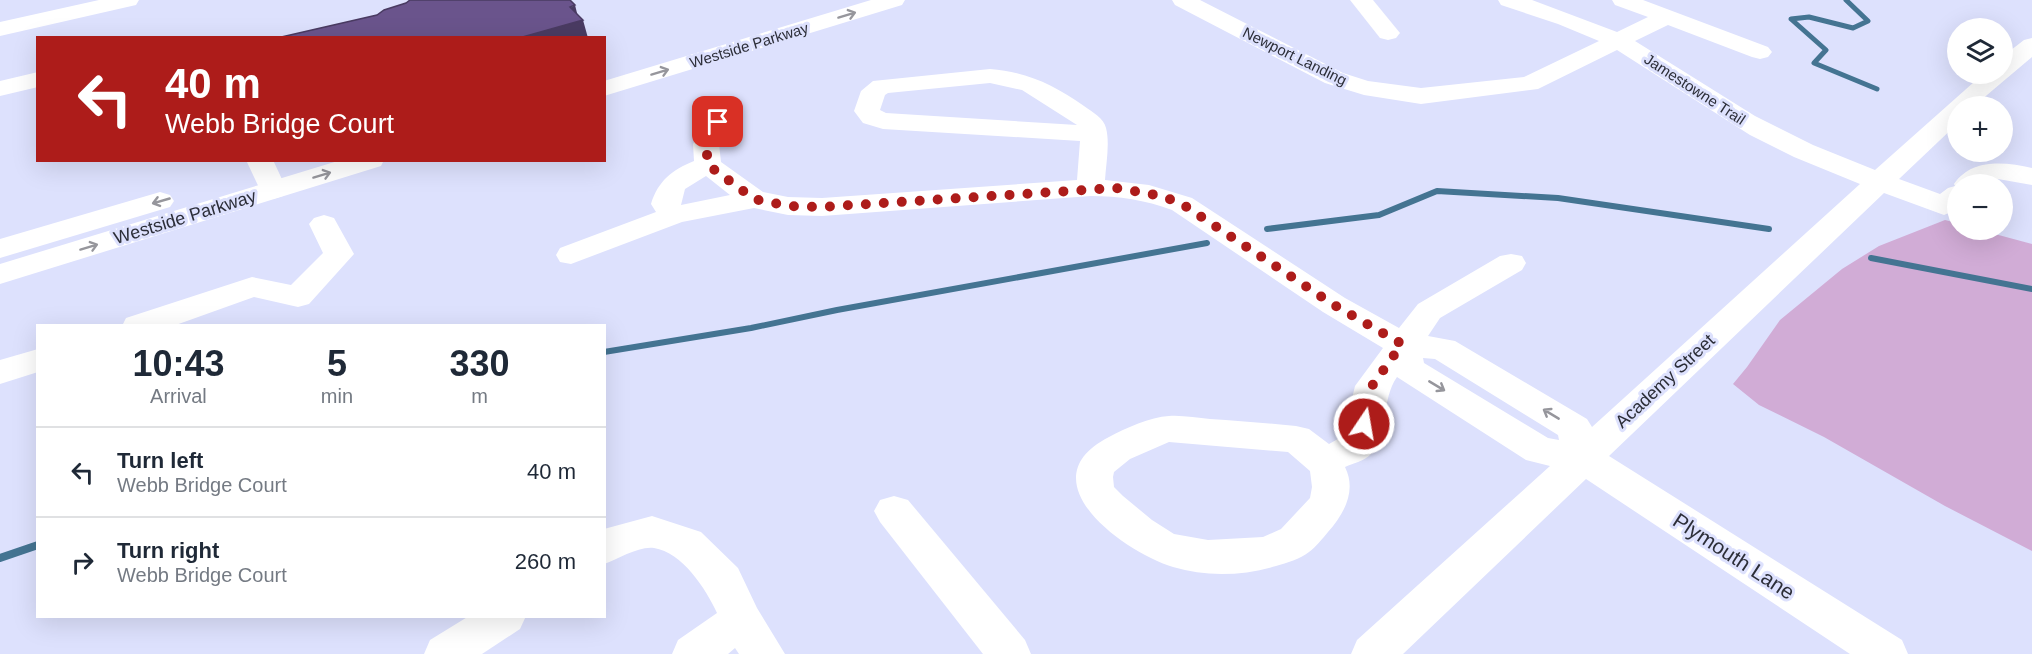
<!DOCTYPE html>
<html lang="en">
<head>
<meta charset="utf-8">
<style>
  :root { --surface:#fff; --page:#f2f2f3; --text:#1f2937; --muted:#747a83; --line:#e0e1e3 }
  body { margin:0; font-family:Helvetica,sans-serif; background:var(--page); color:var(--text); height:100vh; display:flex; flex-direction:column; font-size:22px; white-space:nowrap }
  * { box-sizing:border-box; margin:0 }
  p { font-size:20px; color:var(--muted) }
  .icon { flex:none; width:33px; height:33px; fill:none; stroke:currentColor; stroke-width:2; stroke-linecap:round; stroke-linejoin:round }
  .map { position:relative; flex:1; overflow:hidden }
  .details { position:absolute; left:36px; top:324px; width:570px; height:294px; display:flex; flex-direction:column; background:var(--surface); border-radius:0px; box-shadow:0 6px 24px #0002 }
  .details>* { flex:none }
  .guide { position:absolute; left:36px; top:36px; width:570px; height:126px; border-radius:0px; box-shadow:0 6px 24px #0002; background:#ad1c1a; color:#fff; overflow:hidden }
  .buttons { position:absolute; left:1947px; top:18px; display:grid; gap:12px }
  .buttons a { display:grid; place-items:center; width:66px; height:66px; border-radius:50%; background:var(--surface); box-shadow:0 6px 24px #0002; font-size:30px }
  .pin { position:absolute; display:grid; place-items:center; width:51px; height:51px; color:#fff; margin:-26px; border-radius:12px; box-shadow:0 3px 9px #0006 }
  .me { position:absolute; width:66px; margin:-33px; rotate:12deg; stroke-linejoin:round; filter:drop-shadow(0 0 4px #0008) }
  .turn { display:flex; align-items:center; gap:21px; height:126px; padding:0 30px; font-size:27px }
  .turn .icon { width:78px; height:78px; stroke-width:2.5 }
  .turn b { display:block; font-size:42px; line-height:51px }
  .eta { display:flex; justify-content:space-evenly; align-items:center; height:102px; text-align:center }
  .eta b { font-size:36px; font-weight:700; line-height:42px }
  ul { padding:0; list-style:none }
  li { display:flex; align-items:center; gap:18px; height:90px; padding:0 30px; border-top:2px solid var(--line) }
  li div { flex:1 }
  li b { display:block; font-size:22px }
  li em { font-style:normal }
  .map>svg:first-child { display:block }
  .green { fill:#d1acd6 }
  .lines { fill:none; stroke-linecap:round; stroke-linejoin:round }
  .stream-far2 { stroke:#447492; stroke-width:5 }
  .stream-far1 { stroke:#447492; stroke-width:6 }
  .stream { stroke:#447492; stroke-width:8 }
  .minor { fill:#fff; fill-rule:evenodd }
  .major { fill:#fff; fill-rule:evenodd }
  .shaded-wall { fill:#4a3b62 }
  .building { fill:#6a548c; stroke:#4a3b62; stroke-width:1.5 }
  .oneway { stroke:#96969c }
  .route { stroke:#ad1c1a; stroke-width:10; stroke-dasharray:0 18 }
  .labels { text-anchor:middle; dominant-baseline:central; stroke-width:6; stroke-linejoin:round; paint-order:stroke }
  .far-street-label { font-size:15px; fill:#2c2e38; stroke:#dde1fd }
  .street-label { font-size:18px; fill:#2c2e38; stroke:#dde1fd }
  .near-street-label { font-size:21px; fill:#2c2e38; stroke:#dde1fd }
</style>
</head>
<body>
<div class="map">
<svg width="2032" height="654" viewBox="0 0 2032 654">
  <rect width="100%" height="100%" fill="#dde1fd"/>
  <polygon class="green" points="1945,220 1957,223 1958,230 1980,230 2032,244 2032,551 1945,506 1824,437 1759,405 1733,384 1747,367 1780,320 1842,269 1879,246"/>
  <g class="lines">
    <polyline class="stream-far2" points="1846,0 1868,21 1853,28 1809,17 1791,19 1826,50 1814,63 1877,89"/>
    <g class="stream-far1">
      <polyline points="1267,229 1379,215 1437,191 1558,198 1769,229"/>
      <polyline points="1871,258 2032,289"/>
      <polyline points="604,352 751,328 837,310 1207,243"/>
    </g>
    <polyline class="stream" points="0,558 38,545"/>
    <g class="minor">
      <polygon points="99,0 139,0 136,5 0,36 0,22"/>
      <path d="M1172,0h28l143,73 25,8 53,7 103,-11 75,-36 -41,-17 -57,-19 -3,-5h34l85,32 31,-15 -33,-12 -3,-5h31l125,47 4,5 -4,5 -8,2 -8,-2 -84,-32 -33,16 120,75 58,29 62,25 108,-96h19v-17l22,-17 8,-2v19l-58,49h-16v17l-59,56 41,15 8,-6 7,-2 -1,-2c18,-26 51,-22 78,-16v17l-34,-6 -13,5h-27v25l-14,6 -60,-22 -275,263 293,184 6,14h-58l-264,-175 -183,175h-52l6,-14 193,-174 -24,-6 -129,-83c-16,22 -9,61 -26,77 -7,7 -17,9 -26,13 12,24 -1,47 -17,65 -6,7 -12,15 -19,20 -9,7 -22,11 -33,14 -34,10 -70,11 -103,1 -51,-16 -148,-87 -64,-130 17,-9 41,-20 60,-21 13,-1 28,2 41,3 29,2 57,4 86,7l13,3 20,15 14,-8 12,-50 28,-38 -60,-36 -151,-102c-27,-10 -53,-14 -81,-14l-269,20 -34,-1 -34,-7 -72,14 -111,42 -11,-2 -4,-7 4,-7 96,-36 -5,-8c7,-23 21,-34 43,-43l-1,-17 16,-28 9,-2 9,2 4,6 -12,22 2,18 42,30 25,5 34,1 255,-18 3,-39 -197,-12 -20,-6 -9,-12 7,-20 12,-10 117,-12c37,3 64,16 94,37 8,6 20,12 22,22 4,15 0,36 -1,52l44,5 43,13 153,100 54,30 19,-24 82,-48 11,-2 11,2 4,7 -4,7 -82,48 -12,18 27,5 132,78 5,8 268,-243 -66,-27 -44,-22 -133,-85 -79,39 -117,15 -57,-9 -39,-12 -150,-78zM990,83l32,7 55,35 -191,-12 -6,-3 5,-15 3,-2zM706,176l24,19 -49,10 4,-16zM1423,358l12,1 123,76 1,5 -11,-2 -124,-75zM1169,442l119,10 22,19 2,16 -2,11 -29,31 -18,8 -55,3 -34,-6 -22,-14 -29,-24 -9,-9 -1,-10 1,-5 16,-13z"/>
      <polygon points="1350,0 1373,0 1400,33 1396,38 1388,40 1380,38"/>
      <polygon points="38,72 38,87 0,96 0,81"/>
      <polygon points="246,160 273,160 287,190 283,196 273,199 263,196"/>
      <polygon points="324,215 334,218 354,254 309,304 298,307 254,297 173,326 122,326 126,318 252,277 291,285 323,253 309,224 314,218"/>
      <polygon points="38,349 38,372 0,384 0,360"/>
      <polygon points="894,496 908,500 1025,640 1031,654 983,654 880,522 874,511 880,500"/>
      <path d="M652,516l49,16 37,36 19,40 28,46h-46l-4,-6 -7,6h-56l6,-14 39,-27c-11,-24 -35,-61 -63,-65 -16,-2 -35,11 -50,16v-35z"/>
      <polygon points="469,616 526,616 520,629 482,654 424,654 430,640"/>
    </g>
    <g class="major">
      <polygon points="871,0 905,0 902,5 604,96 604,81"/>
      <polygon points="341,160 384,160 381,166 0,284 0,264"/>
      <polygon points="160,192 170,195 174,201 170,207 0,258 0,239"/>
    </g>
  </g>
  <polygon class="shaded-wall" points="575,5 579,21 583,20 588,38 519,38"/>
  <polygon class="building" points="410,0 570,0 575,5 570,7 583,20 519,38 277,38 377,15 384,10 406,3"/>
  <defs><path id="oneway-shaft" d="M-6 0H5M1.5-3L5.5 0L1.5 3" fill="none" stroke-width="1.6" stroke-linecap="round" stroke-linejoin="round" transform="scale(1.5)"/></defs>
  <g class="oneway">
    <use href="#oneway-shaft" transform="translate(847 15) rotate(-17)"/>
    <use href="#oneway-shaft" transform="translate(660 72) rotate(-17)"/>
    <use href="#oneway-shaft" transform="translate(322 175) rotate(-17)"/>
    <use href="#oneway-shaft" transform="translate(161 201) rotate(164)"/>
    <use href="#oneway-shaft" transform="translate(89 247) rotate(-17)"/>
    <use href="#oneway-shaft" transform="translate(1437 386) rotate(31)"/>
    <use href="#oneway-shaft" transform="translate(1551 414) rotate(-149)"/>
  </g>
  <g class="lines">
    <polyline class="route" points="718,122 706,144 708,165 754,199 788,206 822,207 1116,188 1162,196 1182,204 1334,305 1402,344 1372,386 1364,424"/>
  </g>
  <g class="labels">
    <g class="far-street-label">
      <text transform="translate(749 45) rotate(-17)">Westside Parkway</text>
      <text transform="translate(1295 56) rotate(26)">Newport Landing</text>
      <text transform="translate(1695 89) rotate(33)">Jamestowne Trail</text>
    </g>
    <g class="street-label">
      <text transform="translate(185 217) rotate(-17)">Westside Parkway</text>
      <text transform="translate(1665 381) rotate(-43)">Academy Street</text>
    </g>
    <g class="near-street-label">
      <text transform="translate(1734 556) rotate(33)">Plymouth Lane</text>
    </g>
  </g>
</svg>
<div class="buttons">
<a><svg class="icon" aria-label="layers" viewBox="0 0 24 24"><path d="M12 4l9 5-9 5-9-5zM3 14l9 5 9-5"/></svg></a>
<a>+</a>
<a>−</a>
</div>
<div class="pin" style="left:718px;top:122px;background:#d93025"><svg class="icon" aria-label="arrive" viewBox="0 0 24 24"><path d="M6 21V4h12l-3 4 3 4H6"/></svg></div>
<svg class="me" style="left:1364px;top:424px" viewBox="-20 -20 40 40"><circle r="17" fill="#ad1c1a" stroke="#fff" stroke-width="3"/><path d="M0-11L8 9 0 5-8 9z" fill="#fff"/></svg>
<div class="guide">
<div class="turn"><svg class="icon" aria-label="left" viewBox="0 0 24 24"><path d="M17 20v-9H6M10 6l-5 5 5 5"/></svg><div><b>40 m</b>Webb Bridge Court</div></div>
</div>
<section class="details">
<div class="eta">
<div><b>10:43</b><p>Arrival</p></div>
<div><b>5</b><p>min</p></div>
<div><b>330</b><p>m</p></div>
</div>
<ul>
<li><svg class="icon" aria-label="left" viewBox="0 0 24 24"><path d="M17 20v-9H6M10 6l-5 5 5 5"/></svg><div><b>Turn left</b><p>Webb Bridge Court</p></div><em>40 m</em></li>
<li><svg class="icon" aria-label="right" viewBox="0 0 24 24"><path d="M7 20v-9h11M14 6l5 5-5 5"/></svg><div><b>Turn right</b><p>Webb Bridge Court</p></div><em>260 m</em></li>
</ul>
</section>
</div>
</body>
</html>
